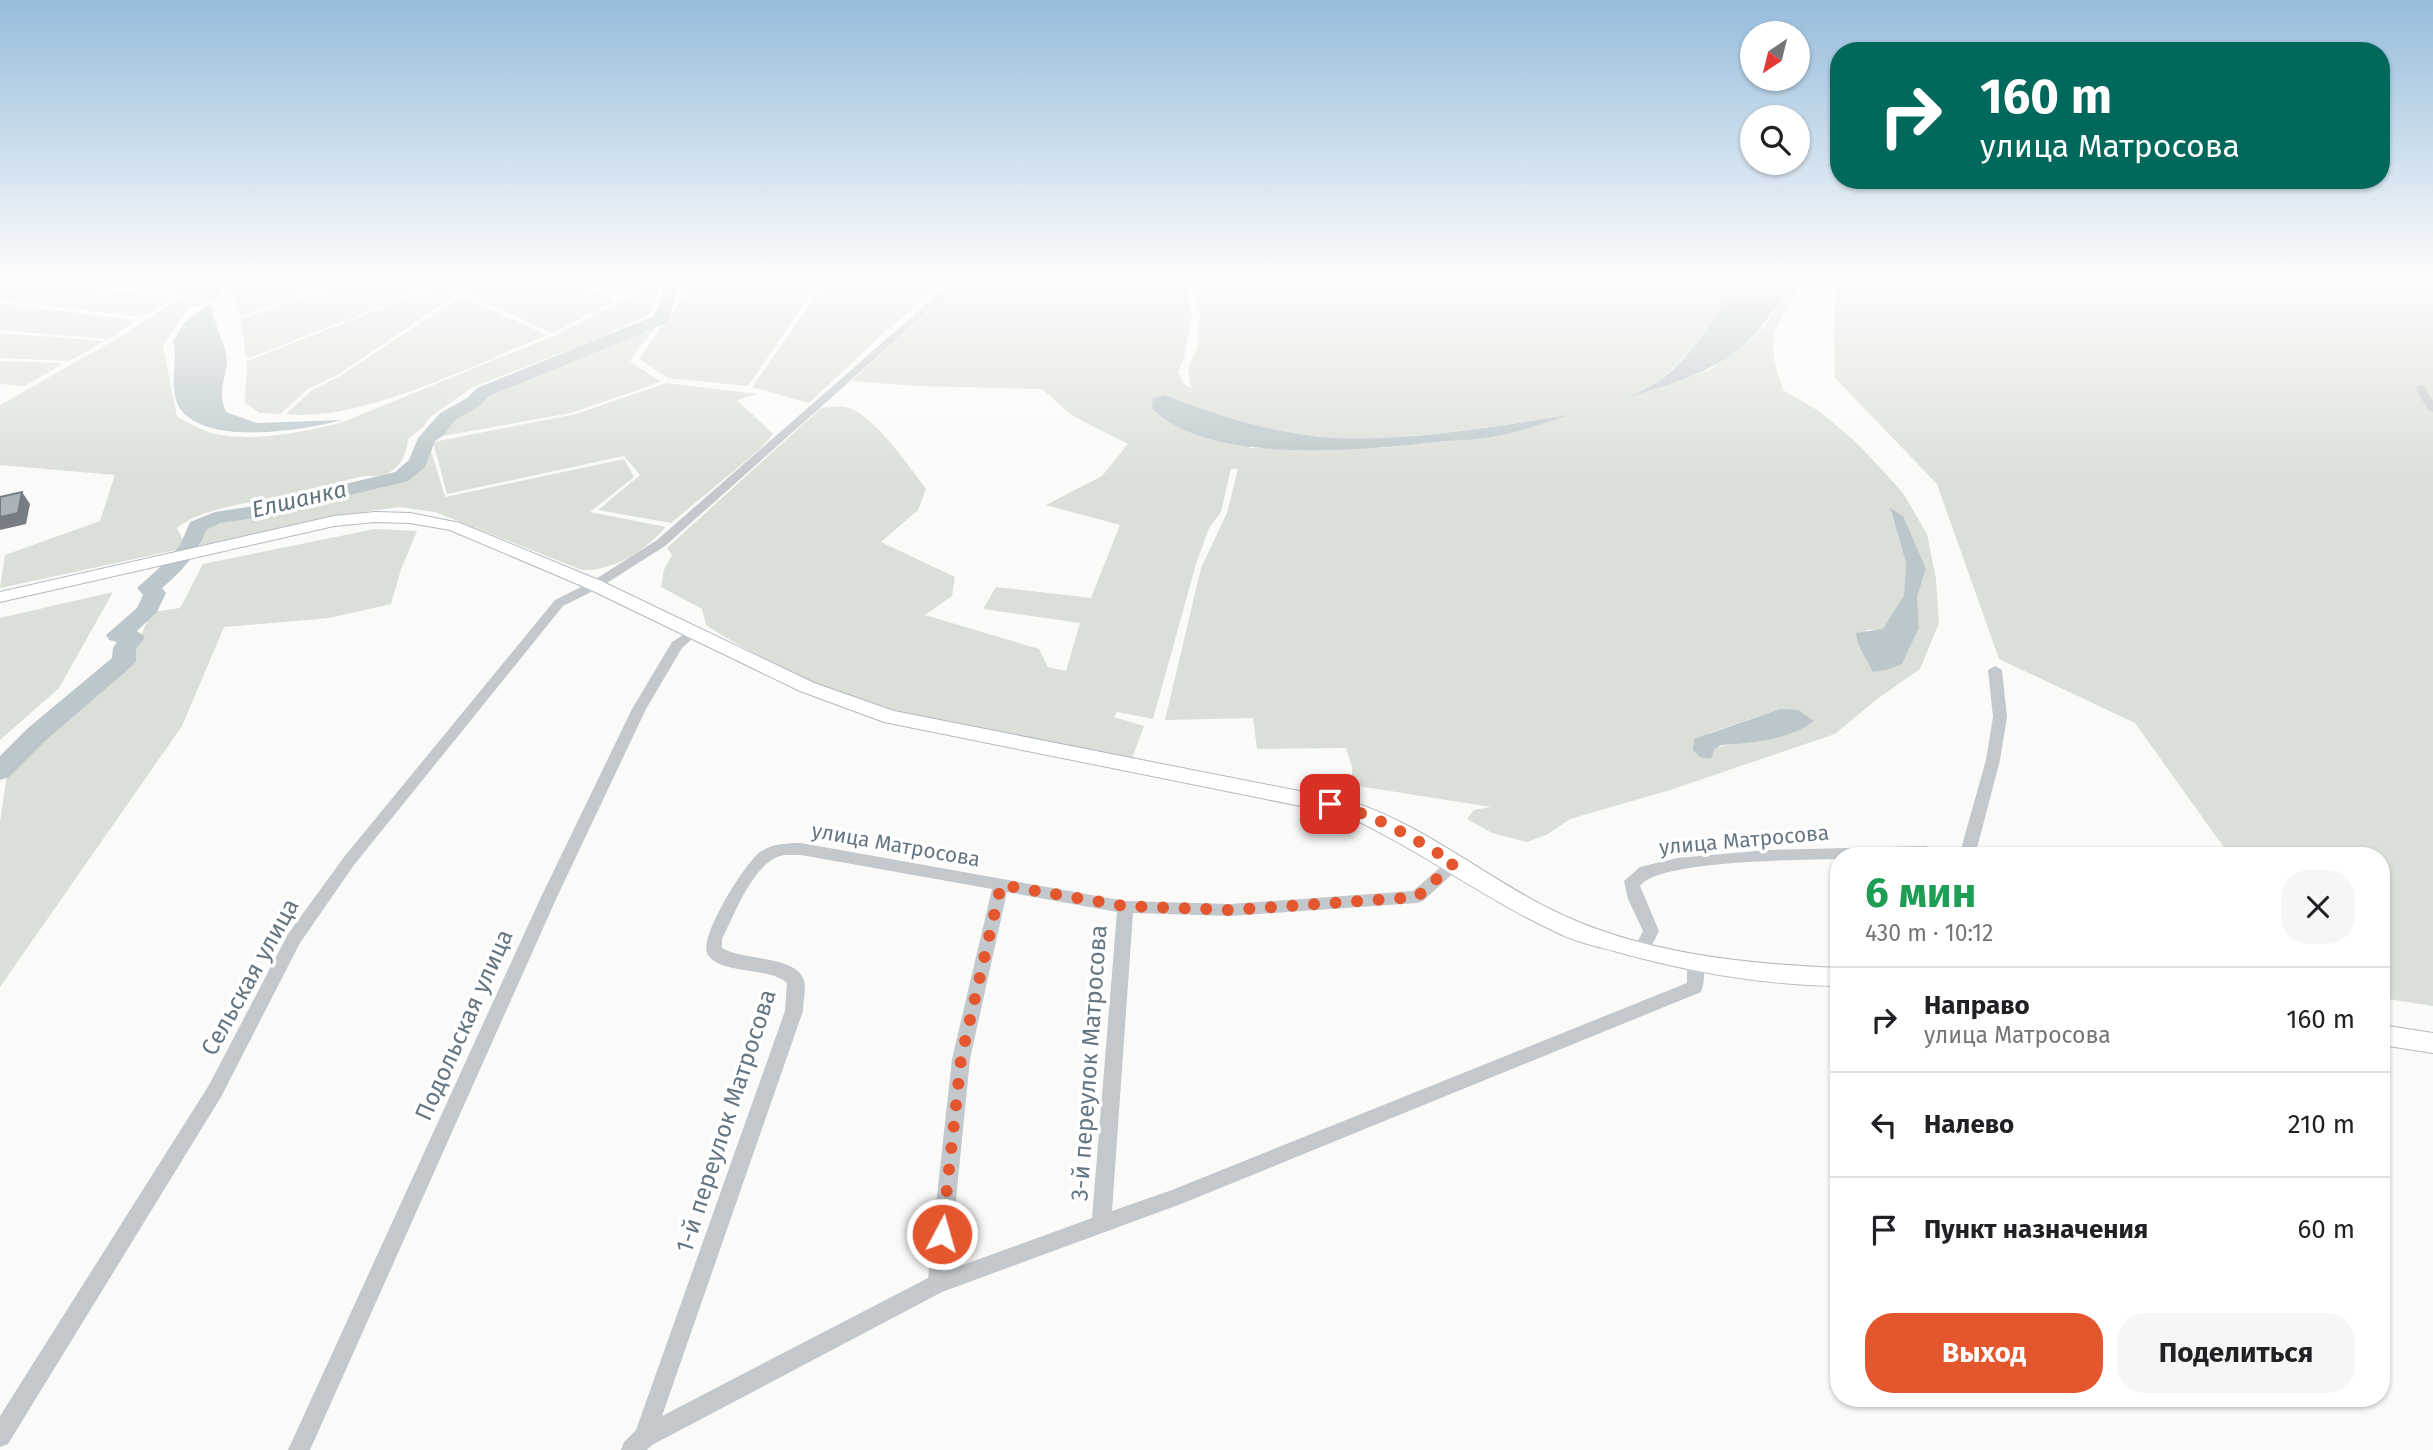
<!DOCTYPE html>
<html lang="ru">
<head>
<meta charset="utf-8">
<style>
  :root { --surface:#fff; --page:#f6f6f6; --text:#202124; --muted:#757577; --line:#e0e0e0; --accent:#e4572e }
  body { margin:0; font-family:"Fira Sans",sans-serif; background:var(--page); color:var(--text); height:100vh; display:flex; flex-direction:column; font-size:26px; white-space:nowrap }
  * { box-sizing:border-box; margin:0 }
  p { font-size:23px; color:var(--muted) }
  .icon { flex:none; width:38px; height:38px; fill:none; stroke:currentColor; stroke-width:2; stroke-linecap:round; stroke-linejoin:round }
  .map { position:relative; flex:1; overflow:hidden }
  .sheet { position:absolute; left:1830px; top:847px; width:560px; height:560px; display:flex; flex-direction:column; background:var(--surface); border-radius:28px; box-shadow:0 2px 5px #0004 }
  .sheet>* { flex:none }
  .banner { position:absolute; left:1830px; top:42px; width:560px; height:147px; border-radius:28px; box-shadow:0 2px 5px #0004; background:#00695c; color:#fff; overflow:hidden }
  .needle { width:46px; rotate:215deg }
  .tools { position:absolute; left:1740px; top:21px; display:grid; gap:14px }
  .tools a { display:grid; place-items:center; width:70px; height:70px; border-radius:50%; background:var(--surface); box-shadow:0 2px 5px #0004; font-size:35px }
  .pin { position:absolute; display:grid; place-items:center; width:60px; height:60px; color:#fff; margin:-30px; border-radius:14px; box-shadow:0 4px 10px #0006 }
  .me { position:absolute; width:77px; margin:-38px; rotate:6deg; stroke-linejoin:round; filter:drop-shadow(0 0 5px #0008) }
  .turn { display:flex; align-items:center; gap:24px; height:147px; padding:0 35px; font-size:32px }
  .turn .icon { width:91px; height:91px; stroke-width:2.5 }
  .turn b { display:block; font-size:49px; line-height:60px }
  .round { display:grid; place-items:center; flex:none; width:74px; height:74px; border-radius:28px; background:var(--page) }
  .overview { display:flex; align-items:center; justify-content:space-between; height:119px; padding:0 35px }
  h1 { font-size:42px; font-weight:700; line-height:52px; color:#1e9e55 }
  .primary-button { display:flex; gap:14px; margin-top:auto; padding:14px 35px }
  .primary-button a { flex:1; height:80px; border-radius:28px; background:var(--accent); color:#fff; font-size:28px; font-weight:700; line-height:80px; text-align:center }
  .primary-button a+a { background:var(--page); color:var(--text) }
  ul { padding:0; list-style:none }
  li { display:flex; align-items:center; gap:21px; height:105px; padding:0 35px; border-top:2px solid var(--line) }
  li div { flex:1 }
  li b { display:block; font-size:26px }
  li em { font-style:normal }
  .map>svg:first-child { display:block }
  .green { fill:#dadfd7; fill-rule:evenodd }
  .water { fill:#bbc7cb }
  .lines { fill:none; stroke-linecap:round; stroke-linejoin:round }
  .river { fill:#bbc7cb; fill-rule:evenodd }
  .secondary-casing { stroke:#b3babf; stroke-width:2 }
  .street { fill:#c3c8cc; fill-rule:evenodd }
  .secondary { fill:#fff; fill-rule:evenodd }
  .shaded-wall { fill:#777d82 }
  .building { fill:#aab3b9; stroke:#777d82; stroke-width:2 }
  .route { stroke:#e4572e; stroke-width:12; stroke-dasharray:0 21.6 }
  .labels { text-anchor:middle; dominant-baseline:central; stroke-width:7; stroke-linejoin:round; paint-order:stroke }
  .street-label { font-size:21px; fill:#657683; stroke:#fff }
  .water-label { font-size:23px; font-style:italic; fill:#60757c; stroke:#fff }
  .near-street-label { font-size:24px; fill:#657683; stroke:#fff }
</style>
</head>
<body>
<div class="map">
<svg width="2433" height="1450" viewBox="0 0 2433 1450">
  <rect width="100%" height="100%" fill="#fafaf8"/>
  <g class="green">
    <path d="M0,280h27l149,17 -44,-9 60,-8h25l2,19 -31,10 -25,37 14,71c11,5 23,13 35,16 37,10 95,-1 131,-11l210,-86 69,-35 32,-21h15l-8,7 -12,28 -59,27 -117,45 -43,30 -6,9 -16,13c-1,14 -7,29 -22,35 -8,3 -18,1 -27,3 -21,5 -42,12 -63,17 -35,8 -93,12 -119,34l5,10 -1,11 -181,39 5,-33 95,-34 15,-46 -115,-10v-60l111,-63 72,-45 -5,-1 -35,21 -143,-17z"/>
    <polygon points="242,280 343,280 241,317 227,285"/>
    <polygon points="348,280 449,280 246,359 241,319"/>
    <polygon points="453,280 478,280 337,375 308,389 280,414 260,413 245,403 247,361"/>
    <polygon points="484,280 566,280 616,301 552,333 464,293"/>
    <polygon points="583,280 649,280 624,297"/>
    <polygon points="695,280 821,280 748,386 668,378 639,359"/>
    <polygon points="827,280 948,280 887,330 809,403 752,387"/>
    <path d="M964,280h220l8,34 -8,45 -6,13 6,12 7,4 -3,-19 9,-21 3,-37 -10,-31h545c-15,36 -45,75 -75,100 -8,6 -20,10 -27,16l79,-27c11,-13 27,-19 39,-29 14,-12 35,-42 38,-60h12c-5,19 -18,32 -25,50 -7,19 1,41 7,60l39,23 38,33 43,47 24,41 9,45 3,44 -19,46 -43,30 -42,35 -165,56 -100,29 -22,15 -21,8 -35,-9 -25,-14 7,-9 17,-3 -139,-22v-18l-6,-19 -89,1 -4,-31 -88,2 36,-152 26,-55 11,-44h-7l-10,43 -12,16 -13,36 -43,155 -36,-7 -3,5 30,9 -12,32c-75,-15 -151,-27 -226,-45 -70,-17 -140,-49 -200,-88l-4,-16 -41,-22 3,-17 8,-15 -5,-7 154,-140c9,-1 19,-3 28,0 26,9 60,58 77,81l-8,21 -37,32 74,35 -3,19 -27,19 114,34 9,18 18,4 14,-48 -97,-14 13,-22 95,11 29,-73 -74,-20 56,-29 26,-32 -55,-28 -31,-27 -124,-3 -67,-5zM1165,395c54,21 112,40 170,43 76,3 153,-11 228,-22l-66,20 -115,12h-131zM1890,510l36,59 -9,28 2,31 -17,36 -29,7 -7,-41h17l21,-35 2,-32zM1780,709l34,12c-19,14 -45,18 -68,22 -12,2 -22,0 -32,7l-5,-17z"/>
    <polygon points="1837,280 2433,280 2433,1006 2382,998 2382,856 2230,856 2135,723 1999,659 1937,484 1835,378 1834,325"/>
    <path d="M460,296l87,39c-69,28 -188,88 -261,79l25,-23 31,-16z"/>
    <polygon points="0,303 9,305 136,320 109,339 0,330"/>
    <polygon points="662,318 630,361 661,382 571,413 420,440 442,420 482,390"/>
    <polygon points="0,333 105,341 69,361 0,358"/>
    <polygon points="0,361 64,363 25,386 0,384"/>
    <polygon points="666,383 757,394 737,400 773,434 759,450 671,523 598,510 640,475 624,456 447,494 433,442 576,414"/>
    <path d="M422,443l7,1 16,53 179,-38 10,18 -44,35 76,15c-22,24 -51,44 -84,43l-147,-58 -35,-5 -68,9 -132,30 -2,-12 -6,-9 10,-7 96,-18 62,-18 20,-1 20,-6 14,-15z"/>
    <polygon points="375,529 417,531 401,569 391,604 329,618 224,627 182,726 0,987 0,822 7,775 128,661 152,612 180,608 203,564"/>
    <polygon points="113,592 59,688 0,740 0,618"/>
  </g>
  <g class="water">
    <path d="M1735,280h54c-3,16 -14,29 -24,42 -35,47 -84,58 -138,76 10,-5 20,-10 29,-15 29,-18 66,-72 79,-103z"/>
    <path d="M208,304l4,1c-1,11 11,35 14,48 4,24 -11,32 0,59l31,11 85,-3c-37,10 -142,28 -164,-15 -10,-21 1,-51 -5,-63l10,-18z"/>
    <path d="M1165,395c54,21 112,40 170,43 78,3 157,-11 234,-23 -24,7 -48,17 -72,21 -20,4 -40,4 -59,6 -73,8 -232,24 -286,-34l1,-10z"/>
    <polygon points="1890,508 1903,516 1926,569 1917,597 1919,628 1902,664 1886,670 1873,672 1858,644 1856,633 1883,629 1904,595 1906,563"/>
    <path d="M1780,709l18,1 16,11c-25,19 -62,22 -93,24l-7,5 -3,9 -11,-2 -7,-7 1,-11z"/>
  </g>
  <g class="lines">
    <path class="river" d="M674,280h17l-13,12 -11,31 -178,73 -10,10 -25,15 -10,14 -9,6 -10,26 -17,14 -154,37 -34,5 -14,7c-9,25 -24,41 -44,58l4,5 -9,19 -20,19 8,6 -9,12v12l-4,5 -86,74 -37,37 -9,3v-24l28,-28 84,-70 1,-10 4,-6 -8,-2 -3,-5 31,-27 6,-13 -6,-7 30,-27 13,-16 10,-23 25,-10 39,-6 141,-34 14,-12 9,-22 22,-25 27,-15 10,-10 177,-72 9,-26z"/>
    <defs>
      <g id="secondary">
        <path d="M375,512l35,1 50,10 141,58 213,102 80,28 455,90c70,21 135,75 201,108 87,44 193,55 289,59v18c-77,-1 -151,-14 -225,-35 -19,-5 -38,-9 -56,-18 -74,-34 -139,-84 -213,-118l-461,-93 -84,-31 -211,-102 -139,-59 -40,-7 -35,-1 -41,4 -334,76v-10l334,-76z"/>
        <polygon points="2382,1025 2433,1033 2433,1053 2382,1045"/>
      </g>
    </defs>
    <use href="#secondary" class="secondary-casing"/>
    <g class="street">
      <polygon points="954,280 963,280 665,546 599,588 563,606 354,865 300,943 221,1097 8,1444 0,1447 0,1416 209,1085 288,934 344,857 555,600 591,582 657,540"/>
      <polygon points="2420,385 2424,386 2433,401 2433,412 2429,411 2415,388"/>
      <polygon points="694,628 700,632 682,648 646,709 557,897 310,1450 288,1450 541,897 632,709 672,642"/>
      <polygon points="1995,666 2002,670 2007,717 2000,760 1975,856 1959,856 1986,760 1993,717 1988,670"/>
      <path d="M801,843l324,58 105,3 183,-13 37,-32h10l3,4 -3,4 -37,34 -6,2 -187,13 -97,-3 -21,298 60,-21 515,-207v-20l2,-5 6,-2 6,2c4,9 4,25 0,34l-520,212 -239,88 -290,153 -5,5h-26l3,-8 12,-12 149,-419 2,-28c-20,-17 -65,-8 -79,-28 -11,-16 37,-92 52,-103 11,-8 27,-9 41,-9zM784,855h17l191,34 -40,170 -24,219 -266,138 141,-405c0,-9 4,-25 0,-33 -9,-22 -62,-18 -81,-30v-9c13,-25 32,-79 62,-84zM1007,892l110,20 -25,306 -143,52 21,-211z"/>
      <path d="M1926,846l18,6 3,4h-108v3c-36,1 -181,1 -199,27l19,45 -12,24 -6,2 -6,-2 -2,-5 10,-19 -15,-32 -4,-18 16,-14 37,-9 91,-8z"/>
    </g>
    <use href="#secondary" class="secondary"/>
  </g>
  <polygon class="shaded-wall" points="22,492 30,504 26,524 0,530 0,517"/>
  <polygon class="building" points="22,492 18,513 0,517 0,497"/>
  <linearGradient id="sky" x2="0" y2="1"><stop stop-color="#96bcdc"/><stop offset="0.58" stop-color="#fdfdfc"/><stop offset="1" stop-color="#fdfdfc" stop-opacity="0"/></linearGradient>
  <rect width="2433" height="483" fill="url(#sky)"/>
  <g class="lines">
    <path class="route" d="M942,1234l19,-175 40,-174 124,21 105,4 187,-13 37,-34c-39,-24 -78,-49 -124,-59"/>
  </g>
  <g class="labels">
    <g class="street-label">
      <text transform="translate(1744 840) rotate(-5)">улица Матросова</text>
      <text transform="translate(896 845) rotate(10)">улица Матросова</text>
    </g>
    <g class="water-label">
      <text transform="translate(299 499) rotate(-13)">Елшанка</text>
    </g>
    <g class="near-street-label">
      <text transform="translate(250 977) rotate(-61)">Сельская улица</text>
      <text transform="translate(464 1025) rotate(-66)">Подольская улица</text>
      <text transform="translate(1089 1063) rotate(-86)">3-й переулок Матросова</text>
      <text transform="translate(726 1121) rotate(-72)">1-й переулок Матросова</text>
    </g>
  </g>
</svg>
<div class="tools">
<a><svg class="needle" viewBox="-14 -14 28 28"><path d="M0-13l5 13h-10z" fill="#e53935"/><path d="M0 13l5-13h-10z" fill="#757577"/></svg></a>
<a><svg class="icon" aria-label="search" viewBox="0 0 24 24"><circle cx="10" cy="10" r="6"/><path d="M15 15l6 6"/></svg></a>
</div>
<div class="pin" style="left:1330px;top:804px;background:#d93025"><svg class="icon" aria-label="arrive" viewBox="0 0 24 24"><path d="M6 21V4h12l-3 4 3 4H6"/></svg></div>
<svg class="me" style="left:942px;top:1234px" viewBox="-20 -20 40 40"><circle r="17" fill="#e4572e" stroke="#fff" stroke-width="3"/><path d="M0-11L8 9 0 5-8 9z" fill="#fff"/></svg>
<div class="banner">
<div class="turn"><svg class="icon" aria-label="right" viewBox="0 0 24 24"><path d="M7 20v-9h11M14 6l5 5-5 5"/></svg><div><b>160 m</b>улица Матросова</div></div>
</div>
<section class="sheet">
<div class="overview"><div><h1>6 мин</h1><p>430 m · 10:12</p></div><a class="round"><svg class="icon" aria-label="close" viewBox="0 0 24 24"><path d="M6 6l12 12M18 6L6 18"/></svg></a></div>
<ul>
<li><svg class="icon" aria-label="right" viewBox="0 0 24 24"><path d="M7 20v-9h11M14 6l5 5-5 5"/></svg><div><b>Направо</b><p>улица Матросова</p></div><em>160 m</em></li>
<li><svg class="icon" aria-label="left" viewBox="0 0 24 24"><path d="M17 20v-9H6M10 6l-5 5 5 5"/></svg><div><b>Налево</b></div><em>210 m</em></li>
<li><svg class="icon" aria-label="arrive" viewBox="0 0 24 24"><path d="M6 21V4h12l-3 4 3 4H6"/></svg><div><b>Пункт назначения</b></div><em>60 m</em></li>
</ul>
<div class="primary-button"><a>Выход</a><a>Поделиться</a></div>
</section>
</div>
</body>
</html>
